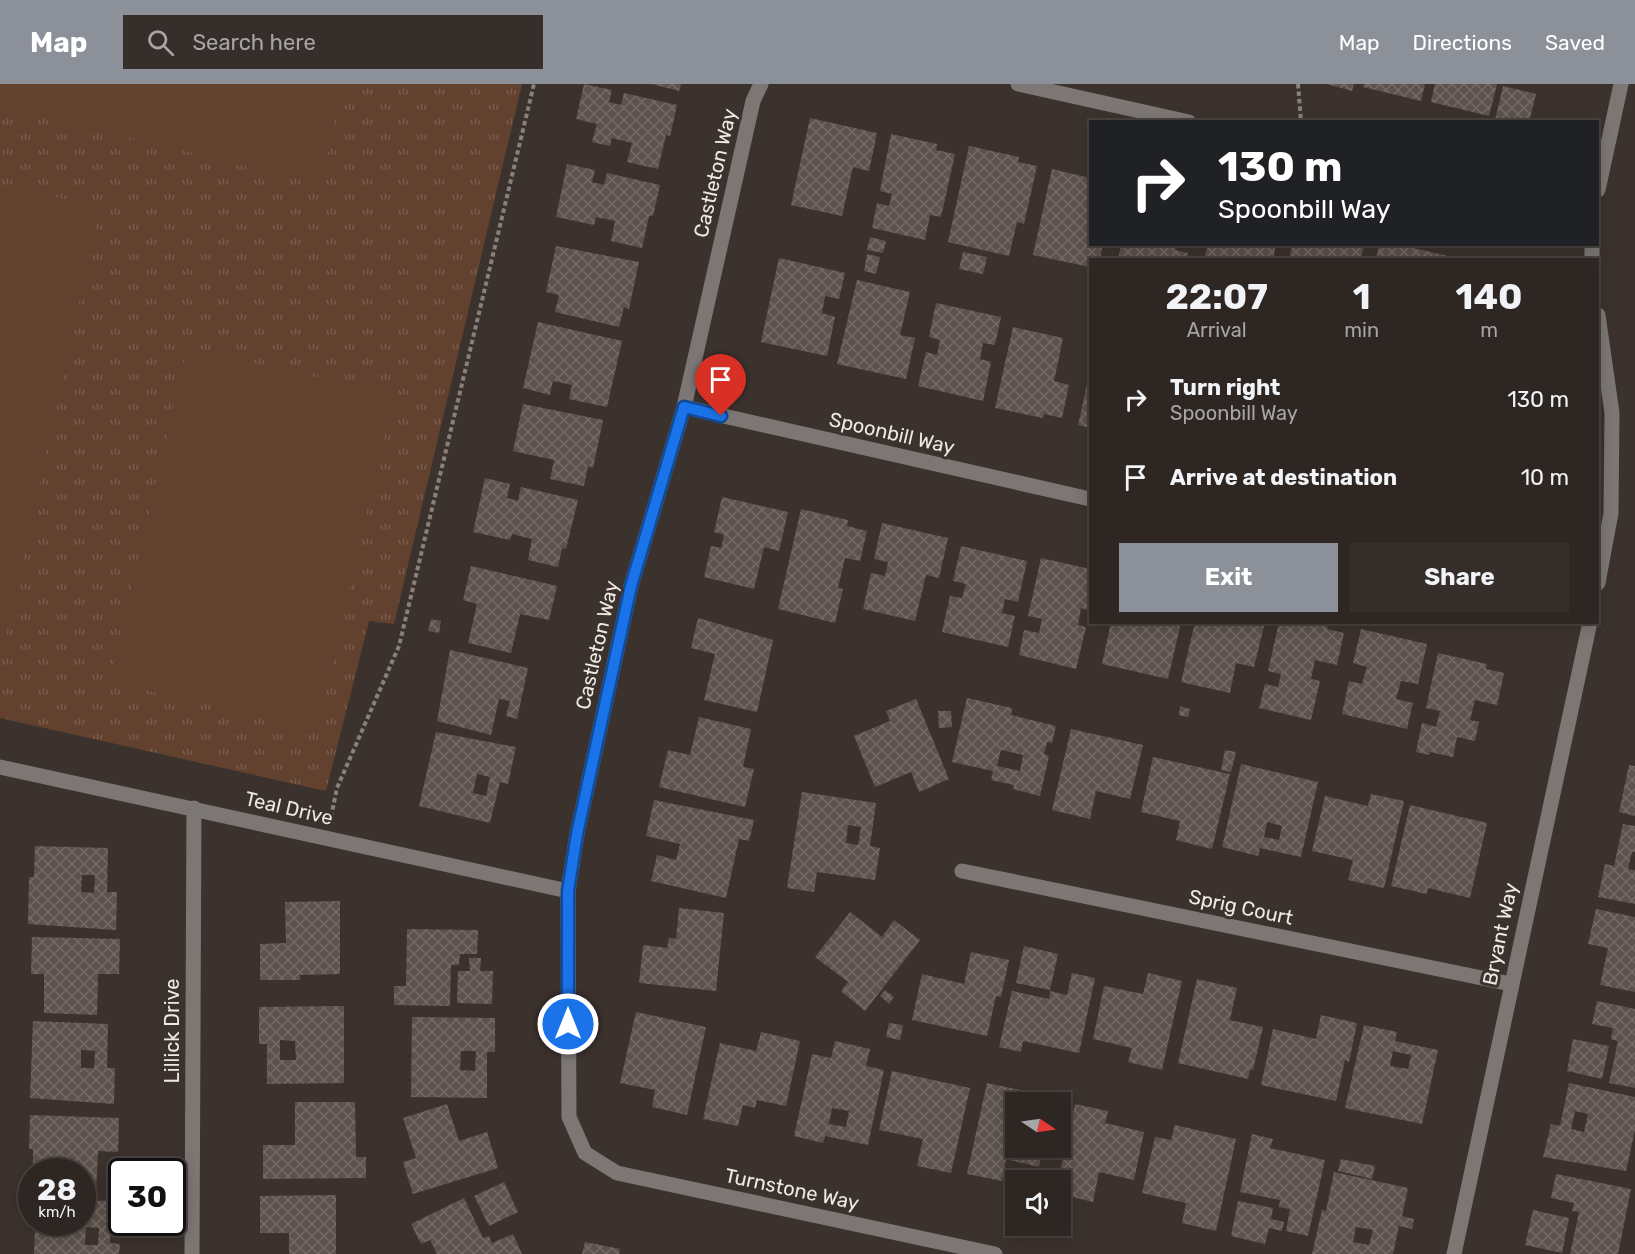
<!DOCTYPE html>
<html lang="en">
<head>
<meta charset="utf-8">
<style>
  :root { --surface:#2d2622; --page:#352e2a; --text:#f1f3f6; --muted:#a7a5a5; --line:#484340; --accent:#8c9099 }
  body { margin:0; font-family:Rubik,sans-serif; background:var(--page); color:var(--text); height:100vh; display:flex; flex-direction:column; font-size:22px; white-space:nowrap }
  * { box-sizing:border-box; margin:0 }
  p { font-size:20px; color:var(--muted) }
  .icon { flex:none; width:33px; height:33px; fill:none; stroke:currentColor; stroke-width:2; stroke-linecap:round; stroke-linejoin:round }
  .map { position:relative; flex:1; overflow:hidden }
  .side { position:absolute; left:1089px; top:174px; width:510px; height:366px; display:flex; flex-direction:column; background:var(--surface); border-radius:0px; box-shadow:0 3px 15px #0003,0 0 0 2px var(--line) }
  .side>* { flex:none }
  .top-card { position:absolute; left:1089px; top:36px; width:510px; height:126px; border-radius:0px; box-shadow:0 3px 15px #0003,0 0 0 2px var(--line); background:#202124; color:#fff; overflow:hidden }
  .needle { width:39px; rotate:103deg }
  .tools { position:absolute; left:1005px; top:1008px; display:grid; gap:12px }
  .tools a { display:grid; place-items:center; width:66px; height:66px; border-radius:0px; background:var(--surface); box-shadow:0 3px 15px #0003,0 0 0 2px var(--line); font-size:30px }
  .speed { position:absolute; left:18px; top:1074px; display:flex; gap:12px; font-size:30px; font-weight:700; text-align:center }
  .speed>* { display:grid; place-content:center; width:78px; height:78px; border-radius:50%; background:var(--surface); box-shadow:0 3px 15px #0003,0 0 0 2px var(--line); line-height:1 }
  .speed small { font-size:15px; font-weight:400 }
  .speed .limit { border:3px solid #111; border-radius:9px; background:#fff; color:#111 }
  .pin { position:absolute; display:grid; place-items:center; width:51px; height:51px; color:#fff; margin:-62px -26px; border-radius:50% 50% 50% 0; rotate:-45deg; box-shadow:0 0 6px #0007 }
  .pin .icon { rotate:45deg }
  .me { position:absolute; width:66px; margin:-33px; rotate:0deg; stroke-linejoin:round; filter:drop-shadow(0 0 4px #0008) }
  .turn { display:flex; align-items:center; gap:21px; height:126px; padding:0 30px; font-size:27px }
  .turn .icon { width:78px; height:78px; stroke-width:2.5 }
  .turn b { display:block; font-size:42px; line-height:51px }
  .eta { display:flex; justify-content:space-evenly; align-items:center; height:102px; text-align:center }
  .eta b { font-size:36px; font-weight:700; line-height:42px }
  .button { display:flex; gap:12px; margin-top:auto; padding:12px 30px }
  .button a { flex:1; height:69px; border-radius:0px; background:var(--accent); color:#fff; font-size:24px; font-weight:700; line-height:69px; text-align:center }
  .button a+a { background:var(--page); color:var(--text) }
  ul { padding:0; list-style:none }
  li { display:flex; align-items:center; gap:18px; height:78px; padding:0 30px }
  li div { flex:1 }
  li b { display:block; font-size:22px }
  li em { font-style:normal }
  header { display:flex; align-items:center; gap:36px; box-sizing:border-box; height:84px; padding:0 30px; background:var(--accent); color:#fff }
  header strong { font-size:28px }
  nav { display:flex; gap:33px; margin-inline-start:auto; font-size:21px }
  .search { width:420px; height:54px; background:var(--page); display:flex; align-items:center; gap:15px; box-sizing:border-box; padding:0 21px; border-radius:0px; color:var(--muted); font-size:22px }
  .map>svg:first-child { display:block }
  .park { fill:url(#park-tufts) }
  .pitch { fill:#62422e }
  .building { fill:url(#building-cross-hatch); fill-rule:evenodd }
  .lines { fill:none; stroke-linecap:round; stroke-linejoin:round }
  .path { stroke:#88807b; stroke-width:4; stroke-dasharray:4.5 3; stroke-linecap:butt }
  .minor { stroke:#7c7774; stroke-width:15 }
  .route-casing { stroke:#114b97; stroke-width:15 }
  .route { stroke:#1a73e8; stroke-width:10 }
  .labels { text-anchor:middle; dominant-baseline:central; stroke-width:6; stroke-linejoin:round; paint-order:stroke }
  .street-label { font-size:20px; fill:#efe9e5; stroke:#3c322d }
</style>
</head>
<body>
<header>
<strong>Map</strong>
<div class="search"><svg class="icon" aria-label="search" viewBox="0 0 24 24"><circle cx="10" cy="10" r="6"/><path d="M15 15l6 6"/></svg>Search here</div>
<nav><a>Map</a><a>Directions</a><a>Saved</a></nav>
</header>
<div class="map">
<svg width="1635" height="1170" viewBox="0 0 1635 1170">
  <defs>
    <pattern id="park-tufts" width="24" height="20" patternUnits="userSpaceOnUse" patternTransform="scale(1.5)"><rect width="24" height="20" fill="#62422e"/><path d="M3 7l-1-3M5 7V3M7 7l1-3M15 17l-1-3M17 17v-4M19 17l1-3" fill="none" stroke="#795d4c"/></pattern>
    <pattern id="building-cross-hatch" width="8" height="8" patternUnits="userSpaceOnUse" patternTransform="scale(1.5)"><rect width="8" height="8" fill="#5d524c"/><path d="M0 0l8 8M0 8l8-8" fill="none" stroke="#756b66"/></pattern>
  </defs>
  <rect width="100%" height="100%" fill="#3c322d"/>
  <polygon class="park" points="0,0 522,0 394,540 369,537 326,707 0,634"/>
  <g class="pitch">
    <polygon points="0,0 344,0 320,100 0,22"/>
    <polygon points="0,101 100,123 2,571 0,571"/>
    <polygon points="187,264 394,310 317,646 110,598"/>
  </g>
  <g class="building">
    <polygon points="584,0 612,6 609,18 621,21 624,9 677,21 670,52 666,51 658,85 627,78 632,59 612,54 610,62 592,58 597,40 576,35"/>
    <polygon points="652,0 681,0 679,7"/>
    <polygon points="1327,0 1354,0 1352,7"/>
    <polygon points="1364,0 1425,0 1421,17 1363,3"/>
    <polygon points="1435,0 1497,0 1489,32 1431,18"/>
    <polygon points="1503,2 1536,10 1529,38 1495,36"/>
    <polygon points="810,34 877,49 869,87 853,83 842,132 791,121"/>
    <polygon points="891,50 937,60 936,66 955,70 941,133 930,131 925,156 872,144 877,119 889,122 892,110 880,107"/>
    <polygon points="969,62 1019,73 1018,78 1037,82 1024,140 1017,138 1009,172 948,158"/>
    <polygon points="567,80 595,86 592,98 604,101 607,89 660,101 653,132 649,132 642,164 611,157 615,137 596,133 594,141 556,133"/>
    <polygon points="1052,85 1090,94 1090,160 1103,160 1100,176 1090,176 1090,183 1033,171"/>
    <polygon points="870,153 886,157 883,169 867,166"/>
    <polygon points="1121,160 1177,160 1175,166 1188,169 1186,176 1118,176"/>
    <polygon points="1208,160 1276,160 1273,176 1204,176"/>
    <polygon points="1292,160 1364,160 1361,176 1289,176"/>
    <polygon points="1379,160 1396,160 1448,172 1447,176 1376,176"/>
    <polygon points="556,162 639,178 629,225 624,223 619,243 555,228 559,211 546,208"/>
    <polygon points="963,168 987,173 983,190 959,185"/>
    <polygon points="867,170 880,173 876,190 864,187"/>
    <polygon points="779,174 845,189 839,215 825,212 822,229 835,233 827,272 761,258"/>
    <polygon points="857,196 910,208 900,251 915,254 906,295 837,280"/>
    <polygon points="936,219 1001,233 995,261 983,259 980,275 991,278 983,317 918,302 926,268 937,271 940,256 929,253"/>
    <polygon points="538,238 622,257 607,323 569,315 572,301 553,297 550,311 523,304"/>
    <polygon points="1013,243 1063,254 1054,297 1069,301 1062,334 1044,330 1043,334 995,324"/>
    <polygon points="1090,287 1090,344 1078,341"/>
    <polygon points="523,320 603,336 593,384 588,382 584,402 550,395 554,376 513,367"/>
    <polygon points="485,394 510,400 507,414 518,417 521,403 578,416 566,465 562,464 558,483 528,476 532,455 512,450 510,456 473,448"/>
    <polygon points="722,413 788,428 779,467 764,463 754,505 704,493 711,462 721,464 724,451 714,448"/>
    <polygon points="801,425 848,436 847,442 867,447 860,477 845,474 838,504 843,505 835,539 778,525"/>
    <polygon points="882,439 948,454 939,494 926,491 915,537 863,525 871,489 885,492 888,478 874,475"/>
    <polygon points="961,462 1027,477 1018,518 1005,515 1002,529 1015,532 1008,563 942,548 950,512 962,514 966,500 953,497"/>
    <polygon points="1041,474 1090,485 1090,527 1081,524 1078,541 1086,543 1076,585 1019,571 1024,546 1039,549 1042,535 1028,532"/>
    <polygon points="471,482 557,502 549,536 520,530 511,569 468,559 477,520 463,516"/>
    <polygon points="698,534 773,556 757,628 704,616 715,570 691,564"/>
    <polygon points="431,535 441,537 439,549 428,547"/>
    <polygon points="1111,538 1181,538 1168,595 1102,580"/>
    <polygon points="1195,538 1265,538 1254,583 1236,579 1230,609 1181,598"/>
    <polygon points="1279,538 1321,538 1328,540 1327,545 1344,549 1337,581 1315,576 1311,595 1320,597 1311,636 1259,624 1265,600 1278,603 1281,590 1268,587"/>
    <polygon points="1361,545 1427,560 1418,600 1401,597 1396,615 1413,619 1407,645 1342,630 1349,597 1362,600 1367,583 1353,579"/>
    <polygon points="450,566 528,584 517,635 506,632 510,617 499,615 491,651 437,637"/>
    <polygon points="1438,569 1487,580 1486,585 1504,589 1497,621 1475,616 1470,636 1479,638 1475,657 1457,653 1453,673 1430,668 1429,671 1416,668 1422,639 1436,643 1440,627 1426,624"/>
    <path d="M967,614l45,10 -1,7 45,11 -4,17 -5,-1 -3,12 5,2 -9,40 -27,-7 1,-4 -23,-5 2,-9 -41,-9zM1001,666l22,5 -3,16 -23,-5z"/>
    <polygon points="916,615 949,695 919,708 911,688 875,703 854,652 890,637 886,627"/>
    <polygon points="1180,622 1190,625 1188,633 1179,631"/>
    <polygon points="938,627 951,627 952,643 939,644"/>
    <polygon points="699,633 751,645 743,683 754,685 745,723 659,703 668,666 690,671"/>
    <polygon points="1071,645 1143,661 1130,715 1096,707 1090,735 1052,726"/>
    <path d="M436,648l80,15 -8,37 -8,-2 -10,41 -71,-17zM477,690l13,3 -4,19 -13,-3z"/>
    <polygon points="1225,666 1236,668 1231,688 1221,686"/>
    <polygon points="1153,673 1230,690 1212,765 1176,756 1180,737 1141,728"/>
    <path d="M1241,680l77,18 -17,75 -41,-9 -2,8 -36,-9zM1267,738l15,4 -3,14 -15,-3z"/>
    <polygon points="1629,681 1635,682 1635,732 1619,728"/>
    <path d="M802,708l74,11 -6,43 10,2 -5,32 -58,-8 -3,20 -27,-4zM848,741l13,2 -3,18 -12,-2z"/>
    <polygon points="1371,710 1404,717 1384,804 1348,796 1353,776 1312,767 1325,712 1368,722"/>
    <polygon points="654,716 754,736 749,757 739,755 726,814 651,797 657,771 676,776 680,760 646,752"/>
    <polygon points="1410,721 1487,739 1470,814 1428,804 1427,810 1391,802"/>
    <polygon points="1623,740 1635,742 1635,768 1632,768 1628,785 1635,786 1635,820 1598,813 1605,780 1614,782"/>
    <path d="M35,762l73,2 -1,44h10l-1,38 -88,-6 1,-47h5zM82,791h13l-1,18 -13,-1z"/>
    <polygon points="340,817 340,890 300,891 300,896 260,896 260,860 286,859 285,818"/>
    <polygon points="679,824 724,829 716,907 639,899 643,861 667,864 669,854 676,855"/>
    <polygon points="1596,825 1635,833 1635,908 1600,901 1608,864 1588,860"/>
    <polygon points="850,828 882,853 894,836 920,856 865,927 841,907 848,898 815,873"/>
    <polygon points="407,845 478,846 477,870 460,870 459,881 451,881 450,922 394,921 394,902 406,902"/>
    <polygon points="32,853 120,855 119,890 98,890 97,931 44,929 44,890 31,890"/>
    <polygon points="1024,862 1058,870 1050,906 1016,899"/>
    <polygon points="971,868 1009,876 1001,913 996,912 987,952 912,936 922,890 964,900"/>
    <polygon points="469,874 481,874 480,887 493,887 492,920 457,919 458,887 470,887"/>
    <polygon points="1072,889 1095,894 1079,969 1023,957 1021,968 999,963 1012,907 1049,915 1050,907 1067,911"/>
    <polygon points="1148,889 1182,897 1162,986 1128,978 1132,964 1093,955 1104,902 1143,910"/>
    <polygon points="1197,895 1237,904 1230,936 1263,943 1253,986 1250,985 1248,995 1178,979"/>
    <polygon points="885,906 894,913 889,920 880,912"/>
    <polygon points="1597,917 1635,925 1635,1004 1609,999 1618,957 1611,955 1613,944 1592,940"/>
    <path d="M344,922v77l-77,1v-40h-8v-37zM280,956l15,1 1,19h-16z"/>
    <polygon points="636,928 706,943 687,1031 652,1023 655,1006 620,999"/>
    <polygon points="1321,931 1357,939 1349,978 1345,976 1336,1017 1261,1001 1273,945 1316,955"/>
    <path d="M412,933l83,1v34h-8v46l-76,-1zM461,967h15l-1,20 -15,-1z"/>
    <path d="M33,937l75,3 -1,44h8l-1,36 -84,-6zM81,966l14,1 -1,17h-13z"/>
    <polygon points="889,939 903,941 900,956 886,953"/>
    <path d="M1364,941l33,7 -2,9 43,9 -16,74 -77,-16zM1393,967l18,4 -3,14 -18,-3z"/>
    <polygon points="761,948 800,957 786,1022 757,1016 755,1024 743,1021 738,1042 703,1035 720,959 756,967"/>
    <polygon points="1573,955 1609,962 1602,995 1567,987"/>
    <path d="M835,957l35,8 -4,17 18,4 -16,75 -43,-9 -2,7 -29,-7 18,-82 19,4zM832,1024l17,3 -3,16 -17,-3z"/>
    <polygon points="892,987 970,1004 951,1089 917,1082 923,1055 879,1046"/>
    <polygon points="987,999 1050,1012 1049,1018 1016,1018 1016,1064 1043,1064 1039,1083 1006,1075 1002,1097 967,1090"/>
    <path d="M1569,999l66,14v33l-9,41 -83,-14 8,-33 9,2zM1575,1027l13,3 -4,18 -13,-3z"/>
    <polygon points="295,1018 355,1018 356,1073 366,1073 366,1094 263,1095 263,1061 295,1061"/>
    <polygon points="447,1020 459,1057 487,1048 498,1084 413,1110 403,1078 416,1074 403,1034"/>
    <polygon points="1075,1020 1108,1027 1105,1039 1144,1048 1134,1096 1099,1088 1093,1118 1060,1110 1060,1096 1058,1096"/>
    <polygon points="30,1031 119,1034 118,1068 98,1067 96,1108 82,1108 82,1088 33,1088 33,1065 29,1065"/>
    <polygon points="1175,1041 1236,1055 1216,1147 1182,1139 1186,1119 1142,1109 1155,1053 1171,1056"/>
    <polygon points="1252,1050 1273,1055 1270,1064 1325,1076 1308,1152 1286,1147 1290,1125 1279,1123 1280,1116 1240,1108"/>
    <polygon points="1341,1075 1375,1082 1372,1095 1338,1087"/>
    <path d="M1334,1088l74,16 -6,28 12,3 -2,10 -13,-3 -6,28h-81l10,-44 4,1zM1356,1143l17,3 -4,15 -16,-3z"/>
    <polygon points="1556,1090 1631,1105 1618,1170 1570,1170 1579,1128 1572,1127 1574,1119 1551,1114"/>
    <polygon points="504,1098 518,1128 489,1142 474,1112"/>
    <polygon points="336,1111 336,1170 289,1170 289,1149 260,1149 260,1112"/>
    <polygon points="464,1114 483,1154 489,1152 492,1159 513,1150 522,1170 437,1170 430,1156 421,1160 411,1140"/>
    <path d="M82,1116l29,1 -1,42 10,1 -1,10h-85l1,-25h12v-7h35zM86,1143l13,1 -1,17h-13z"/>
    <polygon points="1238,1117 1273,1124 1271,1135 1284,1138 1282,1147 1269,1144 1265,1160 1231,1152"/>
    <polygon points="1533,1126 1569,1134 1562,1169 1525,1161"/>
    <polygon points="585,1158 620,1165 619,1170 582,1170"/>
  </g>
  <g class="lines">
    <g class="path">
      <polyline points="1298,0 1301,38"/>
      <polyline points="331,733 337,704 399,562 534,0"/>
    </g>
    <g class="minor">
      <polyline points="761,0 753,17 684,323 631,502 577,750 568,807 569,1033 585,1069 617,1089 995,1170"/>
      <polyline points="1018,0 1189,38"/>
      <polyline points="1598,106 1621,0"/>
      <polyline points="1592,160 1592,176"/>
      <polyline points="1598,231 1612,329 1611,429 1598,499"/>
      <polyline points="684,323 1090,415"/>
      <polyline points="0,683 568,807"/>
      <polyline points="962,787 1511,900"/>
      <polyline points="192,1170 194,724"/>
      <polyline points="1454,1170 1590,538"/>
    </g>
  </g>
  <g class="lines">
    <defs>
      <polyline id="route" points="568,940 568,807 577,750 631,502 684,323 721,332"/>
    </defs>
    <use href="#route" class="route-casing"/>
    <use href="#route" class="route"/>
  </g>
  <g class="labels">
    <g class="street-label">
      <text transform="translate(715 89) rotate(-77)">Castleton Way</text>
      <text transform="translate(892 349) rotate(13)">Spoonbill Way</text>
      <text transform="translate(597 561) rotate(-77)">Castleton Way</text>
      <text transform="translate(289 724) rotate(13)">Teal Drive</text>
      <text transform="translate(1241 823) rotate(12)">Sprig Court</text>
      <text transform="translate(1500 850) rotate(-78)">Bryant Way</text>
      <text transform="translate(172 947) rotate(-90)">Lillick Drive</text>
      <text transform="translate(792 1105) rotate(12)">Turnstone Way</text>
    </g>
  </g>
</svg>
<div class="tools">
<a><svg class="needle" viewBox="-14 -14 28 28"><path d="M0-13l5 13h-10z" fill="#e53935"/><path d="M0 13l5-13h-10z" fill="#a7a5a5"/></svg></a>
<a><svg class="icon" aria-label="sound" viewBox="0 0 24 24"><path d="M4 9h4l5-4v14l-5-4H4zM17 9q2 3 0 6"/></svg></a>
</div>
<div class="speed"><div>28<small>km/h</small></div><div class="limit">30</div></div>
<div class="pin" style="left:721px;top:332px;background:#d93025"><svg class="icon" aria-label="arrive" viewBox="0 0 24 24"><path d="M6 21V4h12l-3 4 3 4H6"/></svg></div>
<svg class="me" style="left:568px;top:940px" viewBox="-20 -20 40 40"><circle r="17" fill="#1a73e8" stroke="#fff" stroke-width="3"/><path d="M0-11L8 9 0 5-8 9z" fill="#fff"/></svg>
<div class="top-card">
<div class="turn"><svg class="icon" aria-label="right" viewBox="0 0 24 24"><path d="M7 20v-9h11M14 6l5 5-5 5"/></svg><div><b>130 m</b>Spoonbill Way</div></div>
</div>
<section class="side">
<div class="eta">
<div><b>22:07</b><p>Arrival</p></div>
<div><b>1</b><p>min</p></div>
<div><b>140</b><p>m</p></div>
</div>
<ul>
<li><svg class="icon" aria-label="right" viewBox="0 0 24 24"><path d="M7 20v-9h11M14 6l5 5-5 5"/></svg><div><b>Turn right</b><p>Spoonbill Way</p></div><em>130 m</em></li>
<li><svg class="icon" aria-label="arrive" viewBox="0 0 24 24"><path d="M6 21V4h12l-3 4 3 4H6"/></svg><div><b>Arrive at destination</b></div><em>10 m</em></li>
</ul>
<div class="button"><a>Exit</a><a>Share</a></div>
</section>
</div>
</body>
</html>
